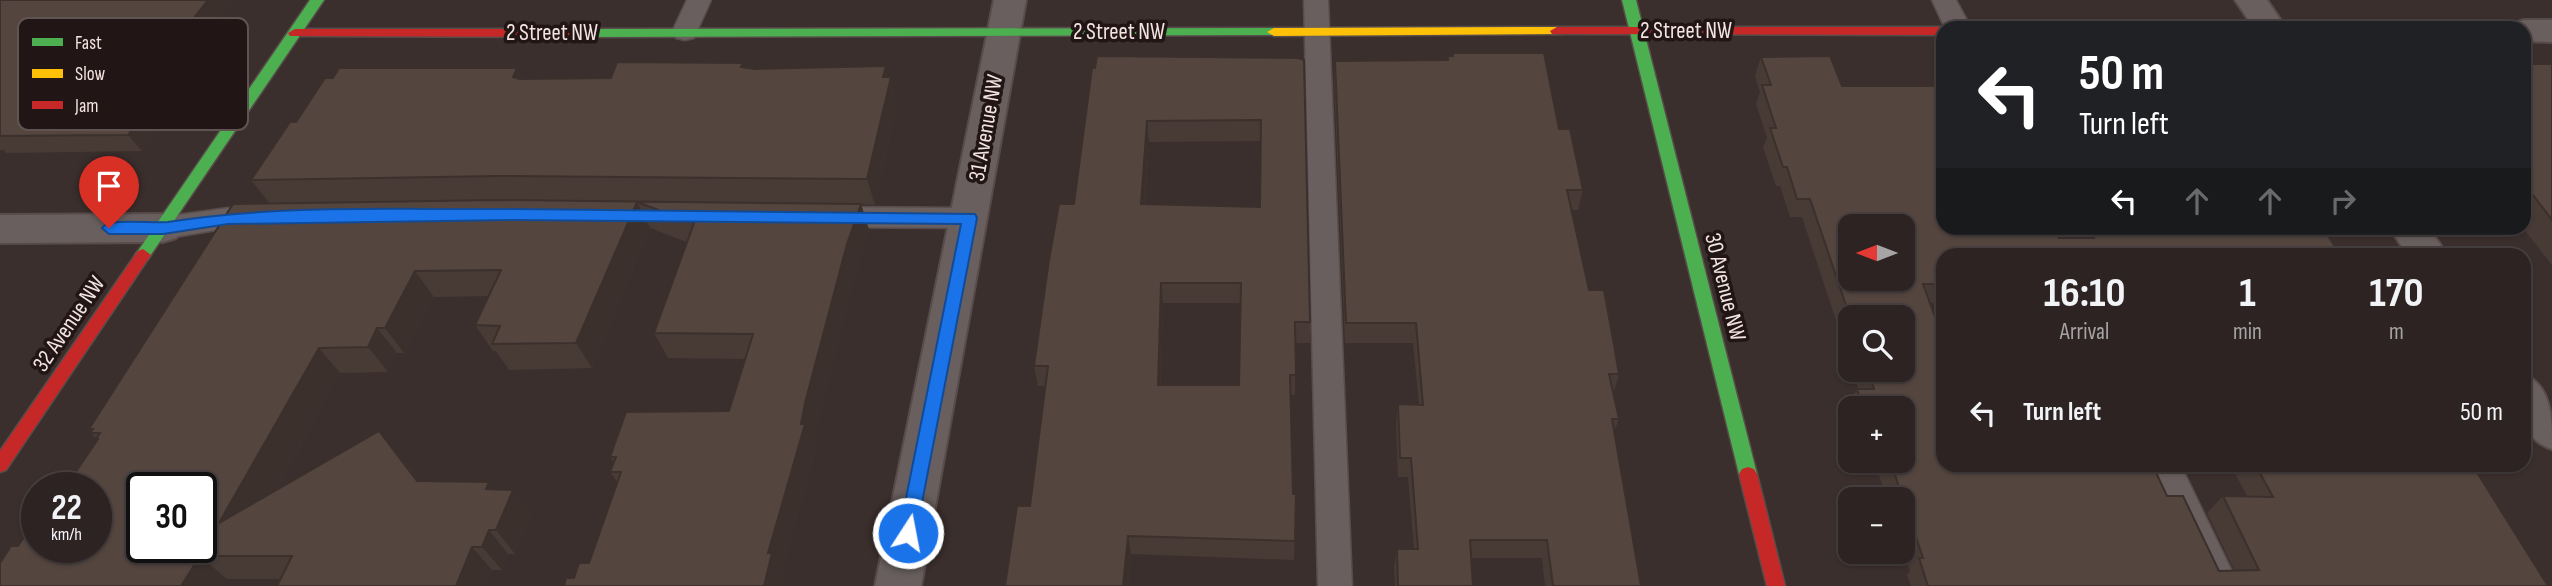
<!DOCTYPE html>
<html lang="en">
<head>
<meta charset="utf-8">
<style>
  :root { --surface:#2c2322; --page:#342b2a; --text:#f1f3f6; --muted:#a6a4a5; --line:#484040 }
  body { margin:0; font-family:"Sofia Sans Condensed",sans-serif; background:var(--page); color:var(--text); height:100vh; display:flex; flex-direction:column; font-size:26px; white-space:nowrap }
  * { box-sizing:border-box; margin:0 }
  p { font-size:23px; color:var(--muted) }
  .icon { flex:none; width:38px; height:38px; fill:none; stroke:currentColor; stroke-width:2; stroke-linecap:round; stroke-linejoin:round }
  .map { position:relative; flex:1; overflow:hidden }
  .details { position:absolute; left:1936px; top:248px; width:595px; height:224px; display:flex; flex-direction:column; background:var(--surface); border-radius:21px; box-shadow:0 2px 5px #0004,0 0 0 2px var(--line) }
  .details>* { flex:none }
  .guide { position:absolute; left:1936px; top:21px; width:595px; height:214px; border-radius:21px; box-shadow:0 2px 5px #0004,0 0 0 2px var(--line); background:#202124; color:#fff; overflow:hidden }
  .needle { width:46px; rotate:270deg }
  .buttons { position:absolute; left:1838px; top:214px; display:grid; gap:14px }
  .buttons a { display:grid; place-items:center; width:77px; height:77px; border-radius:14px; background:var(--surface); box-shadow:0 2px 5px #0004,0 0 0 2px var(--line); font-size:35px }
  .speed { position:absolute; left:21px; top:472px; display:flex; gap:14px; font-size:35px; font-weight:700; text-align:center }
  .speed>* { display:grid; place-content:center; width:91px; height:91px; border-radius:50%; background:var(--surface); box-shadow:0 2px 5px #0004,0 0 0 2px var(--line); line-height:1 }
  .speed small { font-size:18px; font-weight:400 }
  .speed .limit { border:4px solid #111; border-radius:10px; background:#fff; color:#111 }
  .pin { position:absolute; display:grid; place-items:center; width:60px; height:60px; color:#fff; margin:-72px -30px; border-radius:50% 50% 50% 0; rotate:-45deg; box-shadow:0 0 7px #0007 }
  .pin .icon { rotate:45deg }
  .me { position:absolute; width:77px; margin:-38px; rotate:11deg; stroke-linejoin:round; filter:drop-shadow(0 0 5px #0008) }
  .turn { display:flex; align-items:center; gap:24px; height:147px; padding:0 28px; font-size:32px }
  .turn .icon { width:91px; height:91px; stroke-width:2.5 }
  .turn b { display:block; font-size:49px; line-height:60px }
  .lanes { display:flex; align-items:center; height:66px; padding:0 28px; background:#0003; justify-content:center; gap:35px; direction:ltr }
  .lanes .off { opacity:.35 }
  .eta { display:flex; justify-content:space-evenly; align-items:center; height:119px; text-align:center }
  .eta b { font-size:42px; font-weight:700; line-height:49px }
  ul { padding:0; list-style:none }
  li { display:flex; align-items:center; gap:21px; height:91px; padding:0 28px }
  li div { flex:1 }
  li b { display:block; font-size:26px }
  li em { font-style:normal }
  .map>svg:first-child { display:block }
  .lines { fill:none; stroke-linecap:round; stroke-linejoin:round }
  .lane-casing { stroke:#584c4b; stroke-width:3 }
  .street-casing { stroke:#584c4b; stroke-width:4 }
  .fast-casing { stroke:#584c4b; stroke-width:3 }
  .slow-casing { stroke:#584c4b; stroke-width:3 }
  .jam-casing { stroke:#584c4b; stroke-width:3 }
  .lane { fill:#685f5e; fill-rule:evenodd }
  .street { fill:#685f5e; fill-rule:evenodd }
  .fast { fill:#4caf50; fill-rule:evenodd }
  .slow { fill:#ffc107; fill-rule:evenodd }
  .jam { fill:#c62828; fill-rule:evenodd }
  .wall { fill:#483b36; fill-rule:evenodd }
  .shaded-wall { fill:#3b302c }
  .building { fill:#54453f; stroke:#3b302c; stroke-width:2; fill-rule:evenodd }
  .route { fill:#1a73e8; stroke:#114b97; stroke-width:2 }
  .labels { text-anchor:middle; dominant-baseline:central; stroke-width:7; stroke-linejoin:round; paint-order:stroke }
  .street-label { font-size:23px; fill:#f3e3e1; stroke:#211615 }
  .key { fill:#211615; stroke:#605452; stroke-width:2 }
  .key-label { font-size:19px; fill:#f3e3e1 }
</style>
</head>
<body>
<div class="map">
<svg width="2552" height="586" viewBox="0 0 2552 586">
  <rect width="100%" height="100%" fill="#3b2f2d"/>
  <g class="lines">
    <defs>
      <g id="lane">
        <polygon points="687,0 711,0 694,38 685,40 676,38 672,32"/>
        <polygon points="1304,0 1328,0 1352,586 1318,586"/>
        <polygon points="1932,0 1956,0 1971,28 1945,28"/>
        <polygon points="824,207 970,208 980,211 984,218 980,225 970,228 824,227 814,224 810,217 814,210"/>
        <polygon points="228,208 263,208 273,211 277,218 273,225 263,228 228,228 163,239 153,235 149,228 153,221 163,217"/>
        <polygon points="2149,466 2181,466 2239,586 2204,586"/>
      </g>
      <g id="street">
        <polygon points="994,0 1026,0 921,586 875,586"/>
        <polygon points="2235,0 2267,0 2286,28 2254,28"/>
        <polygon points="2524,20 2552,20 2552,42 2524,41 2524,28 2510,28 2512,24"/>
        <polygon points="163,214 176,218 182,228 176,238 163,242 0,243 0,215"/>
        <polygon points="2390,228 2429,228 2448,256 2408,256"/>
        <path d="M2524,374c28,13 28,44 28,75 -34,-11 -31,-44 -28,-75z"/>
      </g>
      <g id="fast">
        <polygon points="310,0 324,0 148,259 138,259 135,255 138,251"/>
        <polygon points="1622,0 1636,0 1757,474 1754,479 1748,481 1742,479 1739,474"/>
        <polygon points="1274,28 1281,32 1279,35 586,37 579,33 586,29"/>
      </g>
      <polygon id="slow" points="1557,27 1564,31 1562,34 1274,36 1267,32 1274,28"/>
      <g id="jam">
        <polygon points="1557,27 1942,27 1947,28 1942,28 1942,35 1552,34 1550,31"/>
        <polygon points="295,29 586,29 593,33 586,37 290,36 288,33"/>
        <polygon points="143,249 151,255 148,259 6,470 0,472 0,451 138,251"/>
        <polygon points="1748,467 1754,469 1757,474 1785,586 1767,586 1739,474 1742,469"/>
      </g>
    </defs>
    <use href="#lane" class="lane-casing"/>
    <use href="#street" class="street-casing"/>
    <use href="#fast" class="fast-casing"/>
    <use href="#slow" class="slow-casing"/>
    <use href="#jam" class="jam-casing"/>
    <use href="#lane" class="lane"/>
    <use href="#street" class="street"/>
    <use href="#fast" class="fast"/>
    <use href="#slow" class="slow"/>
    <use href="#jam" class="jam"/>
  </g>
  <g class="wall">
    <polygon points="0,0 233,0 173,78 184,92 142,151 6,153 4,150 0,150"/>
    <polygon points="1448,56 1559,129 1583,190 1578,210 1571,210 1589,290 1619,374 1613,394 1619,419 1614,432 1641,586 1545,586 1542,558 1471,558 1473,586 1395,586 1394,567 1397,549 1414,549 1408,477 1398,477 1396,423 1398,404 1419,405 1413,343 1345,343 1334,81 1335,61 1447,60"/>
    <polygon points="1761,57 1842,86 1942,228 2059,238 2073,238 2069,228 2323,228 1942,256 1942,303 1930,303 1942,466 2167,496 2219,571 2234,570 2207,513 2223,496 2247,496 2231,466 2473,466 2548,586 1911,586 1907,575 1910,571 1902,548 1902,499 1887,499 1874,460 1902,460 1902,408 1850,408 1850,415 1847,407 1857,389 1858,389 1852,369 1902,369 1850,317 1850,363 1802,217 1790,217 1780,186 1776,186 1763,147 1767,138 1756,104 1760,92 1755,76"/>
    <path d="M1298,58l12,264v21h-15v52h-4l2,99h3l-2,66 -163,-6 -3,32h-123l25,-80 16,-120h-8l-4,-20 40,-162 18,-136zM1261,141l-1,66 -115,-3 4,-62zM1163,303h78l-2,82h-78z"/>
    <polygon points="2524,64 2552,64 2552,265 2523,228"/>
    <polygon points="744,67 889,77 897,102 875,205 861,204 869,230 856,270 816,428 813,443 816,448 782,571 785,576 782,586 564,586 574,578 589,563 617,482 610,472 614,462 610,457 729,411 745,359 668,358 654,333 687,242 650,228 592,368 509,370 496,351 493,351 475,325 489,296 434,297 404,353 397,353 388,372 340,373 276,490 400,455 420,481 495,489 513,490 532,513 515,554 508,554 502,570 492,570 486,586 277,586 281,579 227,579 18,546 37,531 97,441 96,439 96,438 90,433 92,431 89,429 270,204 251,180 296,122 517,68 523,79 611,78"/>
  </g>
  <g class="shaded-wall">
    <polygon points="208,0 233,0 173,78 184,92 142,151 128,135 149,75"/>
    <polygon points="886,66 890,80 891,77 897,102 875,205 867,179 883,77"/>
    <polygon points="517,68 531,93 513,77"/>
    <polygon points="1147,121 1149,142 1143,224 1141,204"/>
    <polygon points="637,202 650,228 592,368 576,343"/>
    <polygon points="861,204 869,230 856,270 816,428 813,443 816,448 782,571 785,576 782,586 764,586 768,553 805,403 847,244"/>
    <polygon points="415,271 434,297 404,353 385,328"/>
    <polygon points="1161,283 1163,303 1160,405 1158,385"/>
    <polygon points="377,328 397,353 388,372 368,347"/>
    <polygon points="319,348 340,373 245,546 219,523"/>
    <polygon points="379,431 400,455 438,505 417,481"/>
    <polygon points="489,482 507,504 513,490 532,513 515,554 496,530 486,489"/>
    <polygon points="489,530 508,554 502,570 482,547"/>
    <polygon points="1128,536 1131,554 1128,586 1123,586"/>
    <polygon points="472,547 492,570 486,586 456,586"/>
    <polygon points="200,556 227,579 223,586 181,586"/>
  </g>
  <g class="building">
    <polygon points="0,0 208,0 149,75 171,75 128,135 0,136"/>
    <polygon points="1453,53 1544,53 1559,129 1570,129 1583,190 1567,190 1589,290 1604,290 1614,345 1619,374 1609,374 1619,419 1612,419 1641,586 1553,586 1547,540 1470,540 1473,586 1398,586 1397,549 1418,549 1411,458 1400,458 1398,404 1423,405 1416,323 1346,323 1335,61 1448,60 1448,56 1453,56"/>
    <path d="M1097,56l201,2 6,2 6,262h-15l1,53h-6l3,119h3l-1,47 -167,-5 -5,50h-118l12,-80h13l18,-140h-14l15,-106 10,-56h15l18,-136h3zM1261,120l-1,87 -119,-3 6,-83zM1161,283h80l-2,102h-81z"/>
    <path d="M1830,56l12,30h100v142h113l4,10h35l-5,-10h234l18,28h-399v28h-19l19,52v130h211l14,30h16l36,75 40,-1 -36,-74 50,1 -17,-31h217l75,120h-620l-9,-28h4l-33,-98h12v-52h-39l-6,-19h17l-7,-20h35v-52h-52l-40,-118h-13l-10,-32h-4l-13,-39h6l-14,-43h9l-10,-28zM1850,226h52v52h-52z"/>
    <polygon points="617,62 743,63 741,67 755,69 886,66 883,77 891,77 867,179 499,176 251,180 290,122 296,122 325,78 333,78 339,68 517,68 513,77 520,79 611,78"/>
    <polygon points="2524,64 2552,64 2552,220 2524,183"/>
    <path d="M498,200l363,4 -14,40 -42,159 -4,21h4l-37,129h4l-8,33h-200l2,-8h8l5,-15h10l32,-91h-11l6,-15h-6l16,-45 103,-1 24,-77 -99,-1 40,-110 -57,-21 -61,141 -84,1 8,-18 -25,-1 26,-55 -86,1 -30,57h-8l-9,19 -49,1 -100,175 160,-92 38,50 72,1 -3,7 27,1 -17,40h-7l-7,17h-10l-16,39h-179l15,-30h-92l-19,30h-181v-23l11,-17h7l10,-15h9v17h59v-60h-31l33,-49h-2l4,-6h-10l3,-4h-4l144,-225zM142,488h59v60h-59z"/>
  </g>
  <path class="route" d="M514,209l461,5 2,4 -62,321 -7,2 -6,-2 -3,-6 62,-309 -447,-4 -286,4 -65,10h-54l-7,-6c7,-11 51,-4 66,-6 114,-18 231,-12 346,-13z"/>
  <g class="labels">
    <g class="street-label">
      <text x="1686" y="31">2 Street NW</text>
      <text x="1119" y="32">2 Street NW</text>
      <text x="552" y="33">2 Street NW</text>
      <text transform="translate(986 128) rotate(-80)">31 Avenue NW</text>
      <text transform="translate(1725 287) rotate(76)">30 Avenue NW</text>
      <text transform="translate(69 324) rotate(-56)">32 Avenue NW</text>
    </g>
  </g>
  <rect x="18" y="18" width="230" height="112" rx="10" class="key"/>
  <rect x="32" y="38" width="31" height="8" fill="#4caf50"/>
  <rect x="32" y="69" width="31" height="9" fill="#ffc107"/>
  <rect x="32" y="101" width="31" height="8" fill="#c62828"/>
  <g class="key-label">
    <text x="75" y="49">Fast</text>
    <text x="75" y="80">Slow</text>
    <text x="75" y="112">Jam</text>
  </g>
</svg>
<div class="buttons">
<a><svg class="needle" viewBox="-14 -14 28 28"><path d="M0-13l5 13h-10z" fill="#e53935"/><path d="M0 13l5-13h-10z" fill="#a6a4a5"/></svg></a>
<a><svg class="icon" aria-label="search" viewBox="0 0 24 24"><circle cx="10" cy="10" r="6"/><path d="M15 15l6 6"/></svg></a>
<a>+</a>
<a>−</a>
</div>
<div class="speed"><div>22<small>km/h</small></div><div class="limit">30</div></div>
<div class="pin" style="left:109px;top:228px;background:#d93025"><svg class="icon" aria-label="arrive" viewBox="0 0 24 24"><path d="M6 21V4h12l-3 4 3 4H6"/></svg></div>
<svg class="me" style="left:908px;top:533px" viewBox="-20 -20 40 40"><circle r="17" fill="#1a73e8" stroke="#fff" stroke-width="3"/><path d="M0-11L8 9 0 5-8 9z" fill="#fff"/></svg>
<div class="guide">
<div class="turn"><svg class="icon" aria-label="left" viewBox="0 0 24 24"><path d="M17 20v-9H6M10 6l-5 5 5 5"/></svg><div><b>50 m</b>Turn left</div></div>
<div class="lanes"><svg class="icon" aria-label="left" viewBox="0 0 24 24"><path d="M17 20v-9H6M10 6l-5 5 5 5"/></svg><svg class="icon off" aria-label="ahead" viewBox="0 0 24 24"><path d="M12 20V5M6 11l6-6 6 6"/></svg><svg class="icon off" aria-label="ahead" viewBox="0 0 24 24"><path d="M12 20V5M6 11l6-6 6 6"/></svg><svg class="icon off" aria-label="right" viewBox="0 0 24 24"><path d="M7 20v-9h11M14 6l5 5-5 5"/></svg></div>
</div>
<section class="details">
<div class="eta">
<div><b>16:10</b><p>Arrival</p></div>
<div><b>1</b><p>min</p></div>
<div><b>170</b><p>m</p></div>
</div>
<ul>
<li><svg class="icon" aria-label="left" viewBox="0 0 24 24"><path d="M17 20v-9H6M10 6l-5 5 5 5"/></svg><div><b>Turn left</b></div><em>50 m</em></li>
</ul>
</section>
</div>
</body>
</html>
